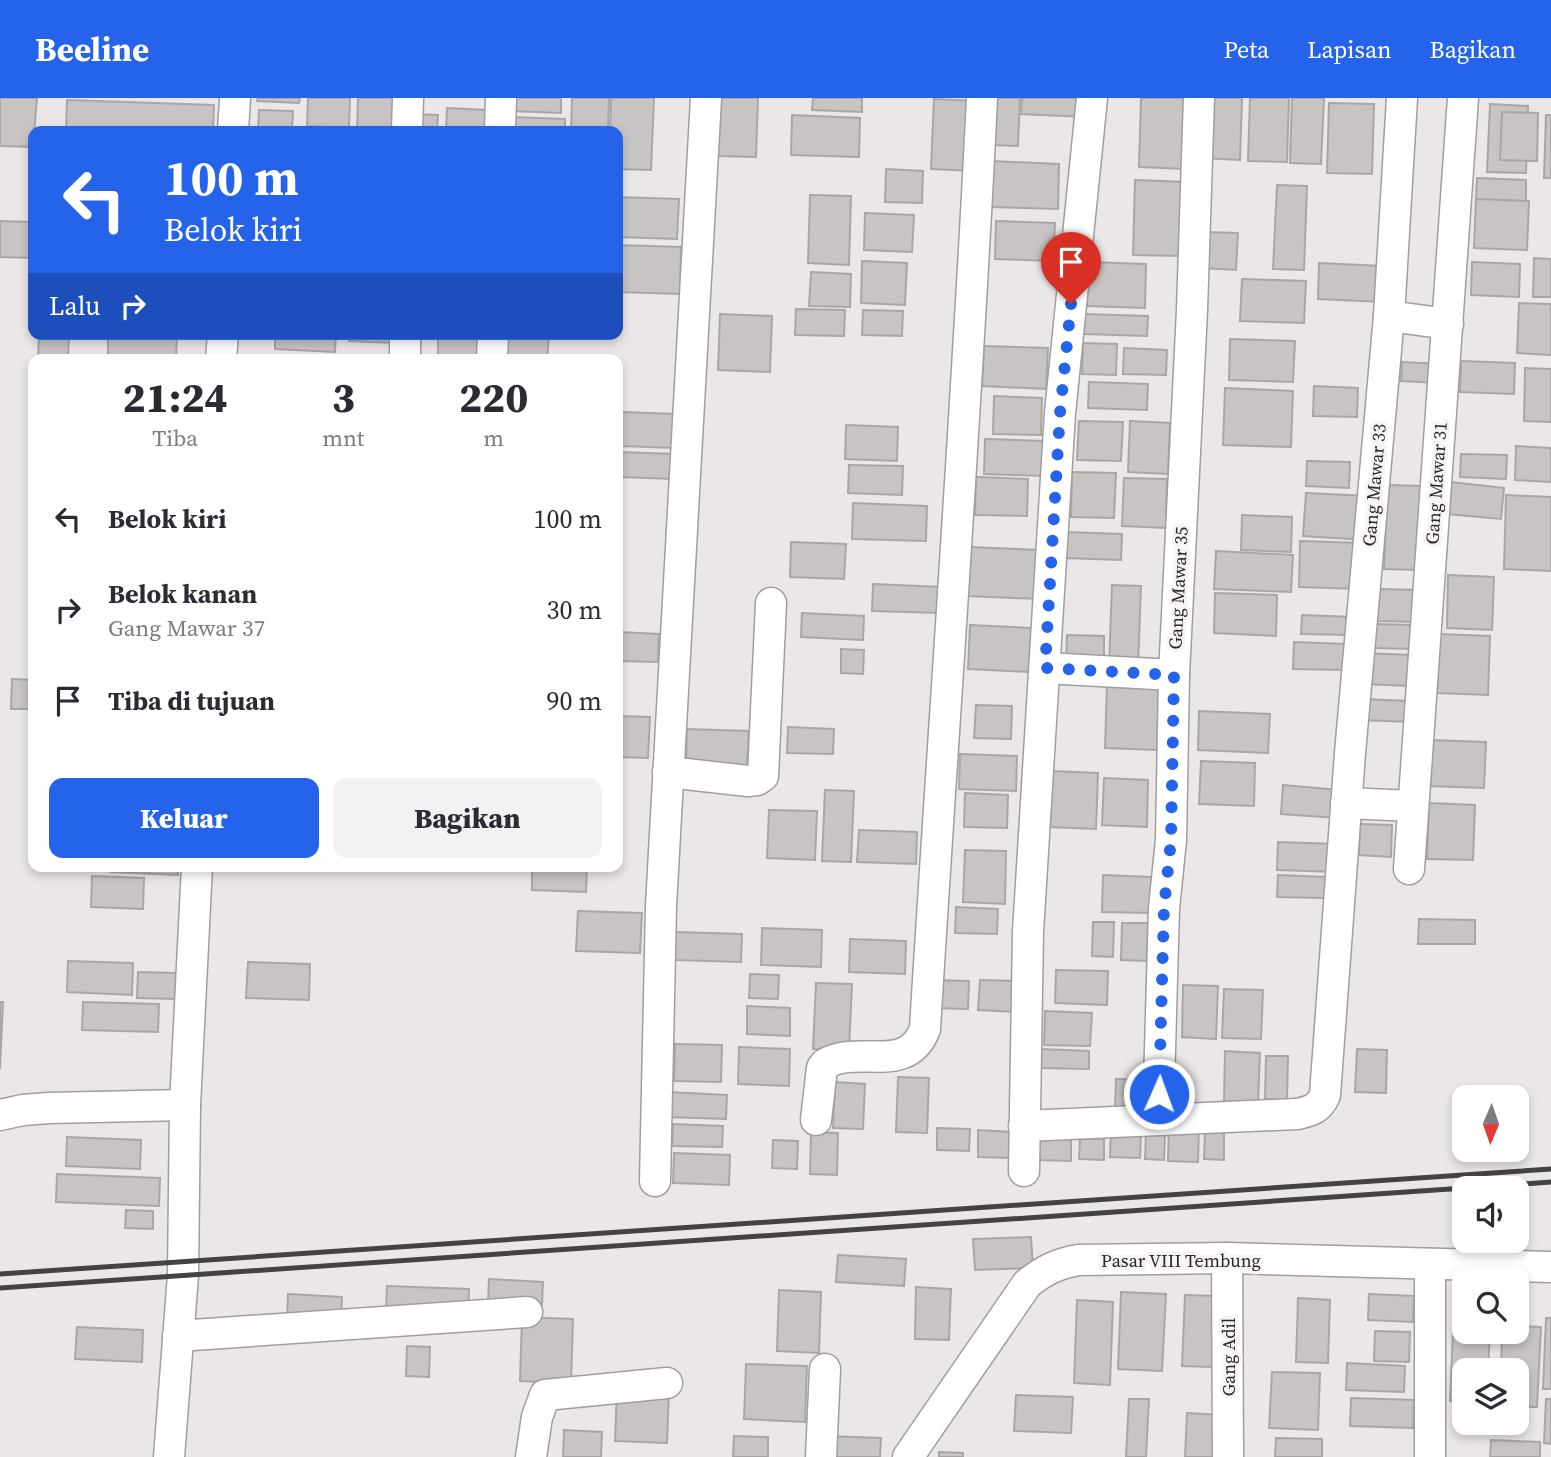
<!DOCTYPE html>
<html lang="id">
<head>
<meta charset="utf-8">
<style>
  :root { --surface:#fff; --page:#f2f2f3; --text:#2b2b33; --muted:#7c7c81; --accent:#2563eb }
  body { margin:0; font-family:"Source Serif 4",serif; background:var(--page); color:var(--text); height:100vh; display:flex; flex-direction:column; font-size:26px; white-space:nowrap }
  * { box-sizing:border-box; margin:0 }
  p { font-size:23px; color:var(--muted) }
  .icon { flex:none; width:38px; height:38px; fill:none; stroke:currentColor; stroke-width:2; stroke-linecap:round; stroke-linejoin:round }
  .map { position:relative; flex:1; overflow:hidden }
  .side { position:absolute; left:28px; top:256px; width:595px; height:518px; display:flex; flex-direction:column; background:var(--surface); border-radius:14px; box-shadow:0 4px 10px #0003 }
  .side>* { flex:none }
  .banner { position:absolute; left:28px; top:28px; width:595px; height:214px; border-radius:14px; box-shadow:0 4px 10px #0003; background:#2563eb; color:#fff; overflow:hidden }
  .needle { width:46px; rotate:182deg }
  .tools { position:absolute; left:1452px; top:987px; display:grid; gap:14px }
  .tools a { display:grid; place-items:center; width:77px; height:77px; border-radius:14px; background:var(--surface); box-shadow:0 4px 10px #0003; font-size:35px }
  .pin { position:absolute; display:grid; place-items:center; width:60px; height:60px; color:#fff; margin:-72px -30px; border-radius:50% 50% 50% 0; rotate:-45deg; box-shadow:0 0 7px #0007 }
  .pin .icon { rotate:45deg }
  .me { position:absolute; width:77px; margin:-38px; rotate:2deg; stroke-linejoin:round; filter:drop-shadow(0 0 5px #0008) }
  .turn { display:flex; align-items:center; gap:24px; height:147px; padding:0 21px; font-size:32px }
  .turn .icon { width:91px; height:91px; stroke-width:2.5 }
  .turn b { display:block; font-size:49px; line-height:60px }
  .then { display:flex; align-items:center; height:66px; padding:0 21px; background:#0003; gap:14px; font-size:26px }
  .eta { display:flex; justify-content:space-evenly; align-items:center; height:119px; text-align:center }
  .eta b { font-size:42px; font-weight:800; line-height:49px }
  .primary-button { display:flex; gap:14px; margin-top:auto; padding:14px 21px }
  .primary-button a { flex:1; height:80px; border-radius:14px; background:var(--accent); color:#fff; font-size:28px; font-weight:800; line-height:80px; text-align:center }
  .primary-button a+a { background:var(--page); color:var(--text) }
  ul { padding:0; list-style:none }
  li { display:flex; align-items:center; gap:21px; height:91px; padding:0 21px }
  li div { flex:1 }
  li b { display:block; font-size:26px }
  li em { font-style:normal }
  header { display:flex; align-items:center; gap:42px; box-sizing:border-box; height:98px; padding:0 35px; background:var(--accent); color:#fff }
  header strong { font-size:33px }
  nav { display:flex; gap:38px; margin-inline-start:auto; font-size:24px }
  .map>svg:first-child { display:block }
  .building { fill:#c8c4c4; stroke:#aaa6a6; stroke-width:2 }
  .lines { fill:none; stroke-linecap:round; stroke-linejoin:round }
  .minor-casing { stroke:#a29e9e; stroke-width:33 }
  .minor { stroke:#fff; stroke-width:30 }
  .rail { stroke:#444242; stroke-width:5 }
  .route { stroke:#2563eb; stroke-width:12; stroke-dasharray:0 21.6 }
  .labels { text-anchor:middle; dominant-baseline:central; stroke-width:7; stroke-linejoin:round; paint-order:stroke }
  .street-label { font-size:18px; fill:#292727; stroke:#f9f4f4 }
</style>
</head>
<body>
<header>
<strong>Beeline</strong>
<nav><a>Peta</a><a>Lapisan</a><a>Bagikan</a></nav>
</header>
<div class="map">
<svg width="1551" height="1359" viewBox="0 0 1551 1359">
  <rect width="100%" height="100%" fill="#ebe7e7"/>
  <g class="building">
    <polygon points="0,0 37,0 33,49 0,48"/>
    <polygon points="258,0 300,0 299,5 257,3"/>
    <polygon points="308,0 350,0 349,30 307,28"/>
    <polygon points="358,0 396,0 394,33 357,33"/>
    <polygon points="511,0 561,0 561,15 510,13"/>
    <polygon points="572,0 609,0 608,33 571,33"/>
    <polygon points="611,0 654,0 651,72 618,71 618,33 610,33"/>
    <polygon points="719,0 758,0 756,59 717,58"/>
    <polygon points="813,0 862,0 862,14 812,12"/>
    <polygon points="993,0 1020,0 1018,48 991,47"/>
    <polygon points="1022,0 1086,0 1085,19 1021,16"/>
    <polygon points="1141,0 1187,0 1185,71 1139,69"/>
    <polygon points="1205,0 1242,0 1240,62 1203,60"/>
    <polygon points="1250,0 1289,0 1287,64 1248,63"/>
    <polygon points="1292,0 1324,0 1321,66 1290,65"/>
    <polygon points="934,1 978,3 976,73 931,71"/>
    <polygon points="67,2 214,7 213,33 66,33"/>
    <polygon points="1329,5 1374,6 1372,76 1327,75"/>
    <polygon points="1490,6 1528,8 1526,75 1487,74"/>
    <polygon points="447,10 486,12 485,33 446,33"/>
    <polygon points="259,12 293,13 292,33 258,33"/>
    <polygon points="1502,14 1538,15 1537,63 1500,62"/>
    <polygon points="410,16 438,17 437,33 410,33"/>
    <polygon points="792,17 860,20 859,59 791,57"/>
    <polygon points="1546,17 1551,17 1551,80 1544,80"/>
    <polygon points="510,19 565,21 565,33 510,33"/>
    <polygon points="991,63 1059,66 1058,111 990,109"/>
    <polygon points="886,71 923,73 922,105 885,104"/>
    <polygon points="1477,80 1526,82 1526,103 1476,101"/>
    <polygon points="1135,82 1186,84 1184,158 1133,157"/>
    <polygon points="1277,87 1307,88 1304,172 1273,171"/>
    <polygon points="810,97 851,98 849,167 808,165"/>
    <polygon points="618,99 679,101 677,141 618,139"/>
    <polygon points="1476,101 1529,103 1527,152 1474,150"/>
    <polygon points="865,115 914,117 912,154 864,152"/>
    <polygon points="0,123 32,124 31,160 0,159"/>
    <polygon points="996,123 1055,125 1053,163 995,161"/>
    <polygon points="1204,134 1238,135 1236,172 1203,170"/>
    <polygon points="618,147 681,149 680,196 618,194"/>
    <polygon points="1534,160 1551,161 1551,199 1533,199"/>
    <polygon points="862,163 907,165 905,207 861,205"/>
    <polygon points="1088,164 1146,166 1145,210 1087,208"/>
    <polygon points="1472,164 1520,166 1519,199 1471,197"/>
    <polygon points="1319,165 1383,168 1382,204 1318,201"/>
    <polygon points="811,174 851,176 850,209 809,208"/>
    <polygon points="1242,181 1306,183 1304,225 1240,223"/>
    <polygon points="1519,205 1551,206 1551,257 1517,255"/>
    <polygon points="796,211 845,212 844,238 795,237"/>
    <polygon points="863,212 903,213 902,238 862,237"/>
    <polygon points="720,216 772,218 770,274 718,272"/>
    <polygon points="1085,216 1148,218 1147,238 1084,236"/>
    <polygon points="39,236 69,236 68,261 38,261"/>
    <polygon points="108,236 177,236 176,261 108,261"/>
    <polygon points="275,236 336,236 335,254 275,251"/>
    <polygon points="349,236 393,236 393,245 349,243"/>
    <polygon points="438,236 486,236 485,259 438,257"/>
    <polygon points="502,236 549,237 547,261 502,261"/>
    <polygon points="1230,241 1295,243 1293,284 1229,282"/>
    <polygon points="1083,245 1117,246 1116,277 1082,276"/>
    <polygon points="984,248 1048,250 1046,291 982,288"/>
    <polygon points="1124,250 1167,252 1166,277 1123,276"/>
    <polygon points="264,258 325,260 325,261 263,261"/>
    <polygon points="1461,263 1515,265 1514,296 1460,294"/>
    <polygon points="1402,264 1439,266 1438,285 1401,283"/>
    <polygon points="1525,270 1551,271 1551,324 1524,323"/>
    <polygon points="1089,284 1148,286 1147,312 1088,310"/>
    <polygon points="1314,288 1358,290 1357,319 1313,318"/>
    <polygon points="1225,290 1293,293 1291,349 1223,347"/>
    <polygon points="994,298 1042,300 1041,337 993,336"/>
    <polygon points="622,314 675,316 674,350 621,348"/>
    <polygon points="1079,323 1123,324 1121,363 1077,362"/>
    <polygon points="1130,323 1170,325 1168,376 1128,374"/>
    <polygon points="846,327 898,329 897,363 845,361"/>
    <polygon points="985,341 1044,343 1042,378 984,376"/>
    <polygon points="1516,348 1551,350 1551,384 1515,382"/>
    <polygon points="620,354 674,356 673,381 620,379"/>
    <polygon points="1461,356 1507,357 1506,381 1460,379"/>
    <polygon points="1307,363 1350,364 1349,390 1306,388"/>
    <polygon points="849,367 903,368 902,397 848,395"/>
    <polygon points="1072,374 1116,375 1114,420 1071,419"/>
    <polygon points="976,379 1028,381 1027,418 975,417"/>
    <polygon points="1124,380 1167,381 1166,430 1122,428"/>
    <polygon points="1450,384 1504,390 1501,421 1447,416"/>
    <polygon points="1387,387 1423,388 1419,472 1384,471"/>
    <polygon points="1306,395 1369,398 1366,442 1303,438"/>
    <polygon points="1506,397 1551,399 1551,473 1504,471"/>
    <polygon points="853,405 927,408 926,443 852,441"/>
    <polygon points="1242,417 1292,419 1291,454 1241,452"/>
    <polygon points="1065,434 1122,436 1121,462 1064,460"/>
    <polygon points="1300,443 1362,445 1360,491 1299,489"/>
    <polygon points="791,444 846,446 844,481 790,479"/>
    <polygon points="969,449 1040,452 1038,501 968,498"/>
    <polygon points="1216,453 1293,457 1291,494 1214,491"/>
    <polygon points="1448,477 1494,479 1492,532 1447,530"/>
    <polygon points="873,486 942,489 941,515 872,513"/>
    <polygon points="1112,487 1141,488 1138,570 1109,569"/>
    <polygon points="1374,491 1424,492 1423,524 1373,523"/>
    <polygon points="1215,495 1277,497 1276,538 1214,535"/>
    <polygon points="802,515 864,518 863,542 801,539"/>
    <polygon points="1302,517 1352,519 1351,537 1301,536"/>
    <polygon points="1374,526 1416,527 1415,551 1373,550"/>
    <polygon points="970,527 1031,530 1030,574 968,571"/>
    <polygon points="618,534 659,536 658,564 618,563"/>
    <polygon points="1439,536 1490,538 1488,597 1437,595"/>
    <polygon points="1067,537 1104,538 1104,567 1066,567"/>
    <polygon points="1294,544 1345,546 1344,572 1293,571"/>
    <polygon points="841,551 864,552 863,576 841,575"/>
    <polygon points="1362,555 1412,557 1411,588 1361,586"/>
    <polygon points="12,581 33,582 33,611 11,611"/>
    <polygon points="1107,586 1159,588 1157,652 1105,650"/>
    <polygon points="1363,601 1409,603 1409,624 1362,622"/>
    <polygon points="976,607 1012,608 1011,641 974,640"/>
    <polygon points="1199,613 1270,616 1268,655 1198,652"/>
    <polygon points="618,618 650,619 648,660 618,659"/>
    <polygon points="788,629 834,631 833,656 787,655"/>
    <polygon points="687,631 749,633 747,668 686,665"/>
    <polygon points="1430,642 1486,644 1484,690 1428,688"/>
    <polygon points="960,656 1017,658 1016,693 959,691"/>
    <polygon points="1201,663 1255,665 1254,708 1199,706"/>
    <polygon points="1052,673 1098,675 1096,731 1050,729"/>
    <polygon points="1104,680 1148,682 1147,729 1102,727"/>
    <polygon points="1283,687 1339,692 1337,720 1281,716"/>
    <polygon points="825,692 854,693 851,764 822,763"/>
    <polygon points="965,695 1008,697 1007,730 964,729"/>
    <polygon points="1429,705 1475,707 1473,762 1427,761"/>
    <polygon points="769,712 817,713 815,762 767,760"/>
    <polygon points="1360,726 1392,727 1391,759 1359,757"/>
    <polygon points="859,732 917,734 916,766 857,764"/>
    <polygon points="1278,744 1338,746 1337,774 1277,772"/>
    <polygon points="965,752 1006,753 1005,806 963,804"/>
    <polygon points="111,768 178,768 178,777 111,774"/>
    <polygon points="532,768 587,768 586,794 532,792"/>
    <polygon points="1103,777 1152,779 1150,815 1102,814"/>
    <polygon points="1278,777 1326,779 1325,800 1277,799"/>
    <polygon points="92,778 144,780 143,811 91,809"/>
    <polygon points="956,809 998,811 997,836 955,835"/>
    <polygon points="578,813 642,815 640,855 576,853"/>
    <polygon points="1419,821 1475,822 1475,846 1418,846"/>
    <polygon points="1093,824 1114,824 1113,859 1092,858"/>
    <polygon points="1122,825 1148,825 1147,863 1121,862"/>
    <polygon points="762,830 822,832 821,869 761,867"/>
    <polygon points="675,834 742,836 741,864 674,862"/>
    <polygon points="850,841 906,843 905,876 849,874"/>
    <polygon points="68,863 133,865 132,897 67,894"/>
    <polygon points="248,864 310,866 309,902 246,900"/>
    <polygon points="1056,872 1108,873 1107,907 1055,905"/>
    <polygon points="138,874 176,875 175,901 137,900"/>
    <polygon points="750,876 779,877 778,901 749,900"/>
    <polygon points="933,882 969,883 968,911 932,910"/>
    <polygon points="980,882 1019,883 1018,914 978,912"/>
    <polygon points="816,885 852,886 849,952 813,951"/>
    <polygon points="1183,887 1218,888 1216,941 1182,939"/>
    <polygon points="1224,891 1263,892 1261,941 1222,940"/>
    <polygon points="0,904 3,904 0,971"/>
    <polygon points="83,904 159,906 158,934 82,932"/>
    <polygon points="747,908 790,910 790,938 747,936"/>
    <polygon points="1045,913 1092,915 1090,948 1044,947"/>
    <polygon points="675,946 722,947 721,984 674,983"/>
    <polygon points="739,949 790,951 789,988 738,986"/>
    <polygon points="1040,951 1089,953 1089,971 1039,970"/>
    <polygon points="1357,951 1387,952 1386,995 1355,994"/>
    <polygon points="1225,953 1260,955 1258,1005 1224,1004"/>
    <polygon points="1266,958 1288,958 1287,1002 1265,1001"/>
    <polygon points="898,979 929,980 927,1035 896,1034"/>
    <polygon points="1116,981 1153,982 1152,1013 1115,1011"/>
    <polygon points="835,984 865,986 863,1031 833,1030"/>
    <polygon points="667,994 727,997 726,1021 666,1019"/>
    <polygon points="673,1026 723,1028 722,1049 672,1048"/>
    <polygon points="1169,1027 1199,1028 1198,1064 1168,1063"/>
    <polygon points="937,1030 970,1031 969,1053 937,1052"/>
    <polygon points="978,1032 1012,1034 1011,1060 978,1059"/>
    <polygon points="1111,1032 1141,1033 1140,1060 1110,1059"/>
    <polygon points="811,1034 838,1035 837,1077 810,1076"/>
    <polygon points="1146,1034 1165,1034 1164,1062 1145,1061"/>
    <polygon points="1205,1034 1224,1035 1224,1062 1204,1061"/>
    <polygon points="67,1039 141,1042 140,1071 66,1068"/>
    <polygon points="1040,1039 1071,1040 1071,1063 1040,1062"/>
    <polygon points="1080,1041 1104,1041 1104,1062 1079,1061"/>
    <polygon points="773,1042 798,1043 797,1071 772,1070"/>
    <polygon points="674,1055 730,1057 729,1087 673,1085"/>
    <polygon points="57,1076 160,1080 159,1108 56,1104"/>
    <polygon points="126,1112 153,1113 153,1131 125,1130"/>
    <polygon points="1031,1139 1033,1170 975,1172 973,1141"/>
    <polygon points="838,1157 906,1161 904,1188 836,1184"/>
    <polygon points="489,1181 543,1184 542,1207 488,1205"/>
    <polygon points="387,1188 469,1191 468,1216 386,1212"/>
    <polygon points="916,1189 951,1191 949,1242 915,1241"/>
    <polygon points="779,1192 821,1194 819,1255 777,1253"/>
    <polygon points="1121,1194 1166,1196 1162,1273 1118,1271"/>
    <polygon points="288,1196 342,1199 341,1223 287,1221"/>
    <polygon points="1369,1196 1414,1198 1413,1224 1368,1222"/>
    <polygon points="1185,1197 1215,1198 1212,1269 1182,1268"/>
    <polygon points="1298,1200 1330,1202 1328,1265 1296,1264"/>
    <polygon points="1077,1202 1113,1204 1110,1287 1074,1285"/>
    <polygon points="522,1219 573,1221 571,1285 520,1283"/>
    <polygon points="1546,1220 1551,1220 1551,1291 1543,1291"/>
    <polygon points="1517,1228 1541,1229 1537,1309 1517,1309 1517,1272 1501,1272 1502,1234 1517,1234"/>
    <polygon points="77,1229 143,1232 142,1264 75,1261"/>
    <polygon points="1375,1233 1410,1234 1409,1264 1374,1263"/>
    <polygon points="1453,1233 1490,1234 1488,1272 1465,1272 1465,1303 1450,1303"/>
    <polygon points="407,1248 430,1249 429,1279 406,1278"/>
    <polygon points="1347,1265 1405,1268 1404,1294 1346,1292"/>
    <polygon points="746,1266 807,1268 805,1324 744,1321"/>
    <polygon points="1272,1274 1320,1275 1318,1332 1269,1330"/>
    <polygon points="617,1292 669,1294 667,1345 615,1343"/>
    <polygon points="1016,1297 1073,1299 1071,1335 1014,1333"/>
    <polygon points="1351,1300 1414,1302 1413,1330 1350,1328"/>
    <polygon points="1129,1301 1149,1301 1146,1359 1126,1359"/>
    <polygon points="1546,1301 1551,1301 1551,1346 1544,1345"/>
    <polygon points="1187,1315 1222,1317 1220,1359 1185,1359"/>
    <polygon points="564,1332 602,1334 601,1359 563,1359"/>
    <polygon points="734,1338 768,1339 768,1359 733,1359"/>
    <polygon points="828,1338 881,1340 880,1359 827,1359"/>
    <polygon points="1276,1340 1322,1341 1322,1359 1275,1359"/>
    <polygon points="1491,1342 1540,1344 1540,1359 1490,1359"/>
    <polygon points="939,1354 963,1355 963,1359 939,1359"/>
  </g>
  <g class="lines">
    <defs>
      <g id="minor">
        <polyline points="233,33 235,0"/>
        <polyline points="407,33 408,0"/>
        <polyline points="500,33 501,0"/>
        <polyline points="1389,218 1448,226"/>
        <polyline points="221,261 223,236"/>
        <polyline points="405,261 405,236"/>
        <polyline points="492,261 493,236"/>
        <polyline points="1045,570 1174,577"/>
        <polyline points="668,674 748,683 757,682 763,678 771,505"/>
        <polyline points="1346,705 1412,708"/>
        <polyline points="1409,771 1463,0"/>
        <polyline points="0,1017 23,1012 49,1010 185,1007"/>
        <path d="M816,1022l6,-52 3,-4c34,-20 82,12 100,-35 19,-311 42,-620 57,-931"/>
        <polyline points="1158,1022 1164,810 1171,742 1174,577 1192,212 1199,0"/>
        <path d="M1024,1028l273,-12c14,-3 22,-5 28,-19l25,-342 39,-437 13,-218"/>
        <polyline points="1024,1073 1028,834 1060,315 1092,0"/>
        <polyline points="655,1083 661,808 706,0"/>
        <polyline points="1227,1160 1228,1359"/>
        <polyline points="1430,1166 1430,1359"/>
        <polyline points="178,1238 527,1214"/>
        <polyline points="169,1359 183,1177 185,1007 197,768"/>
        <polyline points="531,1359 537,1319 545,1297 667,1285"/>
        <polyline points="821,1359 825,1271"/>
        <path d="M908,1359l119,-173c17,-14 30,-20 51,-24l149,-2 324,9"/>
      </g>
    </defs>
    <use href="#minor" class="minor-casing"/>
    <use href="#minor" class="minor"/>
    <g class="rail">
      <polyline points="1466,1090 1551,1084"/>
      <polyline points="0,1176 1551,1071"/>
      <polyline points="0,1190 1465,1090"/>
    </g>
  </g>
  <g class="lines">
    <polyline class="route" points="1071,206 1060,315 1045,570 1174,577 1171,742 1164,810 1159,996"/>
  </g>
  <g class="labels">
    <g class="street-label">
      <text transform="translate(1436 385) rotate(-86)">Gang Mawar 31</text>
      <text transform="translate(1374 387) rotate(-85)">Gang Mawar 33</text>
      <text transform="translate(1178 490) rotate(-87)">Gang Mawar 35</text>
      <text x="1181" y="1162">Pasar VIII Tembung</text>
      <text transform="translate(1228 1259) rotate(-90)">Gang Adil</text>
    </g>
  </g>
</svg>
<div class="tools">
<a><svg class="needle" viewBox="-14 -14 28 28"><path d="M0-13l5 13h-10z" fill="#e53935"/><path d="M0 13l5-13h-10z" fill="#7c7c81"/></svg></a>
<a><svg class="icon" aria-label="sound" viewBox="0 0 24 24"><path d="M4 9h4l5-4v14l-5-4H4zM17 9q2 3 0 6"/></svg></a>
<a><svg class="icon" aria-label="search" viewBox="0 0 24 24"><circle cx="10" cy="10" r="6"/><path d="M15 15l6 6"/></svg></a>
<a><svg class="icon" aria-label="layers" viewBox="0 0 24 24"><path d="M12 4l9 5-9 5-9-5zM3 14l9 5 9-5"/></svg></a>
</div>
<div class="pin" style="left:1071px;top:206px;background:#d93025"><svg class="icon" aria-label="arrive" viewBox="0 0 24 24"><path d="M6 21V4h12l-3 4 3 4H6"/></svg></div>
<svg class="me" style="left:1159px;top:996px" viewBox="-20 -20 40 40"><circle r="17" fill="#2563eb" stroke="#fff" stroke-width="3"/><path d="M0-11L8 9 0 5-8 9z" fill="#fff"/></svg>
<div class="banner">
<div class="turn"><svg class="icon" aria-label="left" viewBox="0 0 24 24"><path d="M17 20v-9H6M10 6l-5 5 5 5"/></svg><div><b>100 m</b>Belok kiri</div></div>
<div class="then">Lalu<svg class="icon" aria-label="right" viewBox="0 0 24 24"><path d="M7 20v-9h11M14 6l5 5-5 5"/></svg></div>
</div>
<section class="side">
<div class="eta">
<div><b>21:24</b><p>Tiba</p></div>
<div><b>3</b><p>mnt</p></div>
<div><b>220</b><p>m</p></div>
</div>
<ul>
<li><svg class="icon" aria-label="left" viewBox="0 0 24 24"><path d="M17 20v-9H6M10 6l-5 5 5 5"/></svg><div><b>Belok kiri</b></div><em>100 m</em></li>
<li><svg class="icon" aria-label="right" viewBox="0 0 24 24"><path d="M7 20v-9h11M14 6l5 5-5 5"/></svg><div><b>Belok kanan</b><p>Gang Mawar 37</p></div><em>30 m</em></li>
<li><svg class="icon" aria-label="arrive" viewBox="0 0 24 24"><path d="M6 21V4h12l-3 4 3 4H6"/></svg><div><b>Tiba di tujuan</b></div><em>90 m</em></li>
</ul>
<div class="primary-button"><a>Keluar</a><a>Bagikan</a></div>
</section>
</div>
</body>
</html>
